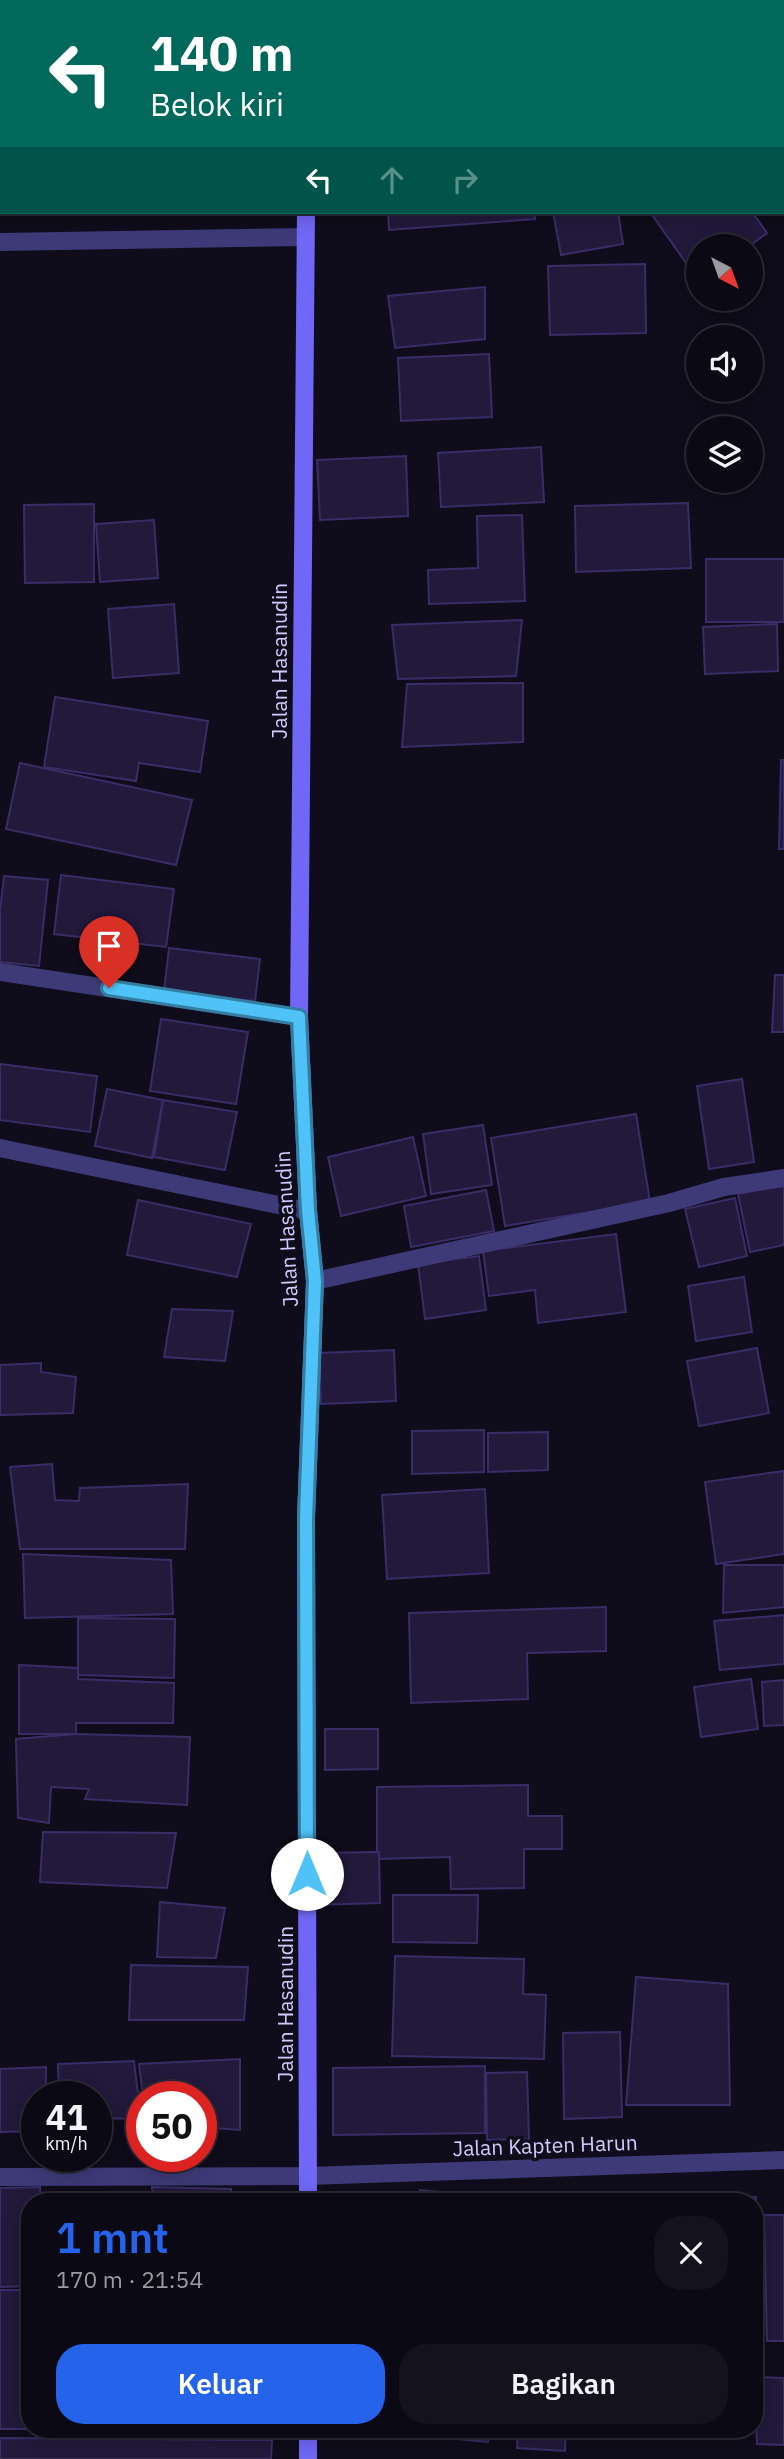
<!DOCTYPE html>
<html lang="id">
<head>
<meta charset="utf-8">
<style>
  :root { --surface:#0b0914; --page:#14121d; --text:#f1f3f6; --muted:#9a9aa0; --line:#2b2a34; --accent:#2563eb }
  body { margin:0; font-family:"IBM Plex Sans",sans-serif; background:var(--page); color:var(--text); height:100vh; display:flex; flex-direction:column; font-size:26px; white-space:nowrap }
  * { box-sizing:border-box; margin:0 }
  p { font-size:23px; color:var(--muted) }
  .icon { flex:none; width:38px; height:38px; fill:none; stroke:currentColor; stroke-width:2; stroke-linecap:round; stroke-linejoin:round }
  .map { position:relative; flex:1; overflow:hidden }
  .details { position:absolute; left:21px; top:2193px; width:742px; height:245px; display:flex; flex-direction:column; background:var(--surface); border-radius:28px; box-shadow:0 4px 18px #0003,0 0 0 2px var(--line) }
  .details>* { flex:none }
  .top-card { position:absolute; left:0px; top:0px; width:784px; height:214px; box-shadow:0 4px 18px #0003,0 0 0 2px var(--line); background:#00695c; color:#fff; overflow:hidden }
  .needle { width:46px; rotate:139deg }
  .tools { position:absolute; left:686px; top:234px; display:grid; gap:14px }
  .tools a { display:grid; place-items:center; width:77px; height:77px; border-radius:50%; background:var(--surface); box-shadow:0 4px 18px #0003,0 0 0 2px var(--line); font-size:35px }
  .speed { position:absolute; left:21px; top:2081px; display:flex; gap:14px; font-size:35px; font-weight:700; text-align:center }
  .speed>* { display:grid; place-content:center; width:91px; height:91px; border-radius:50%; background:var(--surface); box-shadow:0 4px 18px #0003,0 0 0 2px var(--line); line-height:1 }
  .speed small { font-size:18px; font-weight:400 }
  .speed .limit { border:10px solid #d22; background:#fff; color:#111 }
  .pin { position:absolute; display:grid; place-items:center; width:60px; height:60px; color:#fff; margin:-72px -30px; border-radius:50% 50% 50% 0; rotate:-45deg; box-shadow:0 0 7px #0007 }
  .pin .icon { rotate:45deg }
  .me { position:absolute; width:77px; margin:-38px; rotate:0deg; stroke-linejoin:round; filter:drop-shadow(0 0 5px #0008) }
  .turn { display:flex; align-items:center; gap:24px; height:147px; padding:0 35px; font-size:32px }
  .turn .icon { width:91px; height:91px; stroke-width:2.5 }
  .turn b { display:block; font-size:49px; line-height:60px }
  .lanes { display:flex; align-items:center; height:66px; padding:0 35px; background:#0003; justify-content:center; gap:35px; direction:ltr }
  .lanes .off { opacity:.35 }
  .round { display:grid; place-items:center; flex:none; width:74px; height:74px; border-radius:28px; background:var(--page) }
  .summary { display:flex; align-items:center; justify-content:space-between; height:119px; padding:0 35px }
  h1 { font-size:42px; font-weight:600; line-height:52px; color:var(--accent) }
  .cta { display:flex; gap:14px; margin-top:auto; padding:14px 35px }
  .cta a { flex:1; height:80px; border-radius:28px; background:var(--accent); color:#fff; font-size:28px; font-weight:600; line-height:80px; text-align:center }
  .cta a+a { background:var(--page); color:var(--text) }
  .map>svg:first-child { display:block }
  .building { fill:#22193b; stroke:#3a2d66; stroke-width:2 }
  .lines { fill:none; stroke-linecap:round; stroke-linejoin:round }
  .street { stroke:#3e3a78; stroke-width:18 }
  .secondary { stroke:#7067f6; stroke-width:18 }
  .route-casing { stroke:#337fa1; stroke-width:18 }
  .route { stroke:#4fc3f7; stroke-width:12 }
  .labels { text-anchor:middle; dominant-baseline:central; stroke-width:7; stroke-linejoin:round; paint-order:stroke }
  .street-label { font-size:21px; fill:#d1cafc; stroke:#0f0c1b }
</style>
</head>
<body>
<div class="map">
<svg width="784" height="2459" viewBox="0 0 784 2459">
  <rect width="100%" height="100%" fill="#0f0c1b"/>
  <g class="building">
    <polygon points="8,0 64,0 40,2 8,2"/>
    <polygon points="593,0 661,0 662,2 593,2"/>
    <polygon points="2,87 2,205 0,205 0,88"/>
    <polygon points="388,212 534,212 535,219 389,230"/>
    <polygon points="553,212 618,212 623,244 561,255"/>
    <polygon points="650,212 752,212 767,233 748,247 698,247 698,280"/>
    <polygon points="645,264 646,333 550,335 548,266"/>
    <polygon points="485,287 485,339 395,348 388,296"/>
    <polygon points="489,354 492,417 401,421 398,358"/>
    <polygon points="541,447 544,502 441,507 438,453"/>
    <polygon points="406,456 408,516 320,520 317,460"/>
    <polygon points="688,503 691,568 576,572 575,506"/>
    <polygon points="94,504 94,582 25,583 24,505"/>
    <polygon points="522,515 525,601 429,604 428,570 478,568 477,516"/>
    <polygon points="154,520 158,578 100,582 96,524"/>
    <rect x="706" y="559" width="78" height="63"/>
    <polygon points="174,604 179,673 113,678 108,609"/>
    <polygon points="522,620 516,676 398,679 392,625"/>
    <polygon points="777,624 778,671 705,674 703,627"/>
    <polygon points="523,683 523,742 402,747 407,684"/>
    <polygon points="55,697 208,721 200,772 139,763 136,781 44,767"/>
    <polygon points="781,760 784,760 784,849 779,849"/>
    <polygon points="20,763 192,800 176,865 6,829"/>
    <polygon points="61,875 174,889 166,947 54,934"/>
    <polygon points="4,876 48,880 39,966 0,962 0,911"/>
    <polygon points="169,948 260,959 255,1001 164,991"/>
    <polygon points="775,975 784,975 784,1032 772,1032"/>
    <polygon points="161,1019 248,1032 236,1104 150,1091"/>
    <polygon points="0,1064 97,1076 90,1132 0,1120"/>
    <polygon points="742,1079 754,1162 709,1169 697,1086"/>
    <polygon points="107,1089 163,1100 152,1158 95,1146"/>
    <polygon points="163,1100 237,1112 225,1170 154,1157"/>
    <polygon points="636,1114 650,1202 505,1226 491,1138"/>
    <polygon points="483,1125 492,1185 431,1194 423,1134"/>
    <polygon points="413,1137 426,1196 341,1216 328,1157"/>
    <polygon points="784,1185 784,1245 750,1252 738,1194"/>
    <polygon points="486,1190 494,1231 411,1247 404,1206"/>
    <polygon points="735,1198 747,1256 699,1267 685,1209"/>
    <polygon points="138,1200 251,1224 237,1277 127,1255"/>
    <polygon points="616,1234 626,1312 538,1323 535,1290 489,1296 483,1251"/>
    <polygon points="479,1256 486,1310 425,1319 418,1264"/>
    <polygon points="744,1277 752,1332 696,1341 688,1286"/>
    <polygon points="172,1309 233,1311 225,1361 164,1357"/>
    <polygon points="757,1348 769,1413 699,1426 687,1361"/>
    <polygon points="394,1350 396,1401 321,1404 319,1353"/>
    <polygon points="41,1363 41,1372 76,1377 73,1413 0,1415 0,1365"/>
    <polygon points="484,1430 484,1472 412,1474 412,1431"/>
    <polygon points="548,1432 548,1470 488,1472 488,1433"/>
    <polygon points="52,1464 55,1500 79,1501 80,1488 188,1484 185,1549 20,1549 10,1467"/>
    <polygon points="784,1471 784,1554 716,1564 705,1482"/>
    <polygon points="485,1489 489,1573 387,1579 382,1495"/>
    <polygon points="23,1554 171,1560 173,1614 25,1618"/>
    <polygon points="724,1565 784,1565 784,1607 723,1613"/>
    <polygon points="606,1607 606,1651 527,1653 528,1699 411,1703 409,1613"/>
    <polygon points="784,1615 784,1664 720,1670 714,1621"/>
    <polygon points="78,1618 175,1619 174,1678 78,1675"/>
    <polygon points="19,1665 78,1668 78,1679 174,1683 173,1723 76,1723 76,1734 19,1734"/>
    <polygon points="751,1679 758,1729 701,1737 694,1687"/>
    <polygon points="784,1680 784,1725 764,1726 762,1682"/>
    <polygon points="325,1729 378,1729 378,1769 325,1770"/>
    <polygon points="76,1734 190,1737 187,1805 85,1799 89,1789 51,1787 49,1823 18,1818 16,1739"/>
    <polygon points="528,1785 528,1816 562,1816 562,1849 524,1849 524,1888 451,1889 450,1857 377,1859 377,1787"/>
    <polygon points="43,1832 176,1833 167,1888 40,1882"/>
    <polygon points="379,1852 380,1903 313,1905 312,1853"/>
    <polygon points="393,1895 478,1895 477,1943 393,1942"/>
    <polygon points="160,1902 225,1908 216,1958 157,1957"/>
    <polygon points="395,1956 524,1959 523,1994 546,1995 544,2059 392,2056"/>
    <polygon points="131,1965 248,1967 244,2020 129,2020"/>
    <polygon points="636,1977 728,1984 730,2105 626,2105"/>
    <polygon points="620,2032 622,2117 564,2119 563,2033"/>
    <polygon points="240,2059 240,2130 201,2127 201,2096 143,2096 139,2064"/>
    <polygon points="134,2061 141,2119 96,2118 96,2096 59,2096 58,2064"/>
    <polygon points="485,2066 485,2133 333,2135 333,2068"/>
    <polygon points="46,2067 46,2096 37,2096 37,2131 0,2132 0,2069"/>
    <polygon points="527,2072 529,2139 487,2140 486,2073"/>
    <polygon points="40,2187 41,2202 30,2202 30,2286 0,2287 0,2188"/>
    <polygon points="152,2187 231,2189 232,2202 153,2202"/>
    <polygon points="420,2190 535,2201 535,2202 421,2202"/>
    <polygon points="756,2197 761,2343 754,2344 754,2202 680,2202 680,2200"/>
    <polygon points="764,2215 784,2215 784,2341 767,2341"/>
    <rect x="0" y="2290" width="30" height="139"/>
    <polygon points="754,2377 784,2378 784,2445 757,2444"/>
    <polygon points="404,2429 489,2429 488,2442 404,2434"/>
    <polygon points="518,2429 566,2429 565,2451 517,2448"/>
    <polygon points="0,2438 272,2440 271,2459 0,2459"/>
  </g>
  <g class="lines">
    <g class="street">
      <polyline points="782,43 784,42"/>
      <polyline points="782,117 784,119"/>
      <polyline points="0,242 305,237"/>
      <polyline points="0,972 299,1017"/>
      <polyline points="0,1148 308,1211"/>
      <polyline points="315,1281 669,1203 724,1187 784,1178"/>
      <polyline points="0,2177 308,2176 784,2160"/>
    </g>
    <g class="secondary">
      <polyline points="303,0 303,2"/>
      <polyline points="306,212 299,1017 308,1211 315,1281 306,1518 308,2202"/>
      <polyline points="308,2429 308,2459"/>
    </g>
  </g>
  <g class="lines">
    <defs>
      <polyline id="route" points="109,988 299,1017 308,1210 315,1281 306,1518 307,1874"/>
    </defs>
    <use href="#route" class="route-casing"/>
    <use href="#route" class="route"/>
  </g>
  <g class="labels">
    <g class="street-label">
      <text transform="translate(279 661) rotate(-90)">Jalan Hasanudin</text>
      <text transform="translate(286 1229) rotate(-93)">Jalan Hasanudin</text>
      <text transform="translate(285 2004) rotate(-90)">Jalan Hasanudin</text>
      <text transform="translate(545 2145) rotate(-2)">Jalan Kapten Harun</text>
    </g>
  </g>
</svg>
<div class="tools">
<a><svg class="needle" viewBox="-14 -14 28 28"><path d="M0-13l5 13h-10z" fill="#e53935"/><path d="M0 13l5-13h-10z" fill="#9a9aa0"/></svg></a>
<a><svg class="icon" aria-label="sound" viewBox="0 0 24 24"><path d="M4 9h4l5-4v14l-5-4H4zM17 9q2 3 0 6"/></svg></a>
<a><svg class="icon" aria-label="layers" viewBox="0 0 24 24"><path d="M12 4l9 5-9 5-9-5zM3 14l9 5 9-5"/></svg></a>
</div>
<div class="speed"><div>41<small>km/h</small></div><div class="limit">50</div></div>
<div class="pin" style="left:109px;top:988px;background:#d93025"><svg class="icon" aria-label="arrive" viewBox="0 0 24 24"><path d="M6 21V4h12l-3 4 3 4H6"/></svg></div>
<svg class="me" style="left:307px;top:1874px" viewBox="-20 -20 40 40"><circle r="19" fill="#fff"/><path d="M0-13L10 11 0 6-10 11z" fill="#4fc3f7"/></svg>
<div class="top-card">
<div class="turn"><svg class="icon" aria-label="left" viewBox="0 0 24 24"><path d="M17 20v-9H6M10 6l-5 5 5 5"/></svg><div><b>140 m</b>Belok kiri</div></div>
<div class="lanes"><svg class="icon" aria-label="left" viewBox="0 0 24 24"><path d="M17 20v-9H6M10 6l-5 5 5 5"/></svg><svg class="icon off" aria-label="ahead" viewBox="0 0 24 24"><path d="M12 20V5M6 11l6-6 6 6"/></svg><svg class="icon off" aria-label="right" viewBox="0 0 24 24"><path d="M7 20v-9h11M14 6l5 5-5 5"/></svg></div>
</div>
<section class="details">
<div class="summary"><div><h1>1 mnt</h1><p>170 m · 21:54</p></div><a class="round"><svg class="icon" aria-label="close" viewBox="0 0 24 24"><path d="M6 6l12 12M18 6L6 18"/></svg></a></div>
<div class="cta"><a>Keluar</a><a>Bagikan</a></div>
</section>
</div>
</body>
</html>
